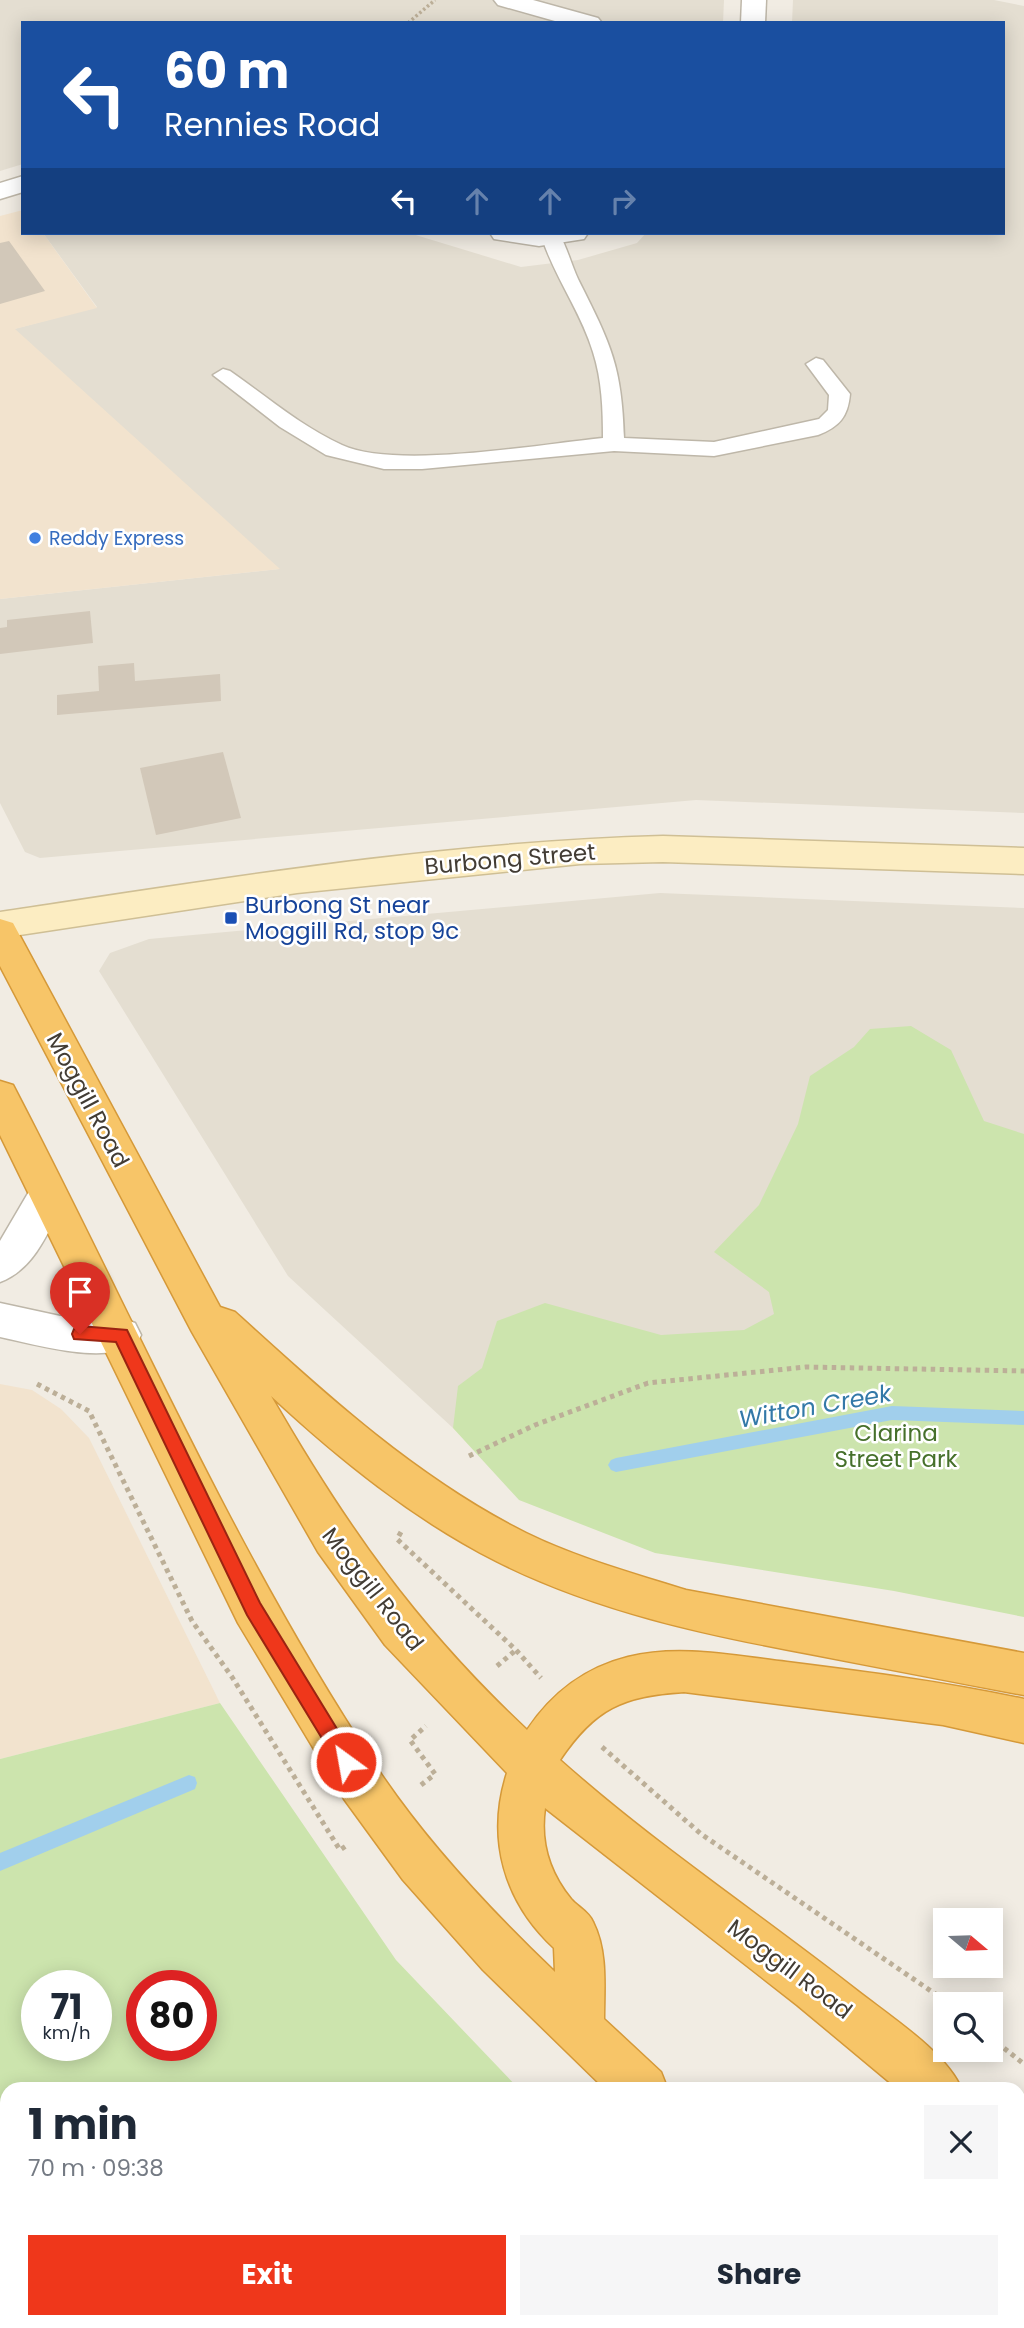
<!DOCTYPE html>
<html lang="en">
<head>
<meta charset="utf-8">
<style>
  :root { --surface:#fff; --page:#f6f6f7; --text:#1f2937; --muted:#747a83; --accent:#ef371b }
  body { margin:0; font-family:Poppins,sans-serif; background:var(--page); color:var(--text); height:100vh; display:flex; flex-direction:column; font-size:26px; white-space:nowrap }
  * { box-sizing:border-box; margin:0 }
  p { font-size:23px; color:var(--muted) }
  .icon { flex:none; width:38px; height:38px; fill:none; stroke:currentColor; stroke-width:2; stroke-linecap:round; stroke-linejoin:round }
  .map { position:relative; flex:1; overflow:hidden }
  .drawer { position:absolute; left:0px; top:2082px; width:1026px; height:247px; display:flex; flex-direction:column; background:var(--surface); border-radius:21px 21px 0 0; box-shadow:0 4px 18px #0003 }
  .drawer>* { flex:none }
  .banner { position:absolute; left:21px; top:21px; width:984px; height:214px; border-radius:0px; box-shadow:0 4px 18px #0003; background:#1a4fa0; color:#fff; overflow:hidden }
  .needle { width:46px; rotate:109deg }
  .controls { position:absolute; left:933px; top:1908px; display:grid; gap:14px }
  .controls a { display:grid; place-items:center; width:70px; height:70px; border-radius:0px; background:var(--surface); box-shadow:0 4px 18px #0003; font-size:35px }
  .speed { position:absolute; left:21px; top:1970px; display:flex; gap:14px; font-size:35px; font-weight:700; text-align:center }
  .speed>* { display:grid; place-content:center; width:91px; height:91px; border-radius:50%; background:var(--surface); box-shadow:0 4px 18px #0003; line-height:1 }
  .speed small { font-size:18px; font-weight:400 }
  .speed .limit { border:10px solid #d22; background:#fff; color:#111 }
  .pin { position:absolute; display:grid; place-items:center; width:60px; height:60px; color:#fff; margin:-72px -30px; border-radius:50% 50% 50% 0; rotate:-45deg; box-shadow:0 0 7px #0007 }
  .pin .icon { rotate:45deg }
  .me { position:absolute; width:77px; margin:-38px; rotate:328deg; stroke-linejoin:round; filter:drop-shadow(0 0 5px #0008) }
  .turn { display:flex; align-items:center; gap:24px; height:147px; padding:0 28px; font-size:32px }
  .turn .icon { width:91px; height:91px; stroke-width:2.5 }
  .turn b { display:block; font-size:49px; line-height:60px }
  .lanes { display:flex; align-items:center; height:66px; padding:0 28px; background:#0003; justify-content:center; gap:35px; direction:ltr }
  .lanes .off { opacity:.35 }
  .round { display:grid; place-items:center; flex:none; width:74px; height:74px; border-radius:0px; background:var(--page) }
  .headline { display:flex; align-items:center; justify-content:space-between; height:119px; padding:0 28px }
  h1 { font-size:42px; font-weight:700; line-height:52px }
  .action { display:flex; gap:14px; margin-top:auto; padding:14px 28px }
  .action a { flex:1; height:80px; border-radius:0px; background:var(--accent); color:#fff; font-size:28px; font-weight:700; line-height:80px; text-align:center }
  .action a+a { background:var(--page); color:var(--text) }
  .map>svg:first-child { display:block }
  .residential { fill:#e4ded1 }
  .commercial { fill:#f2e3ce }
  .green { fill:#cce4ad; fill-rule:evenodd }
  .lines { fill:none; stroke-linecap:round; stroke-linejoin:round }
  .stream { fill:#a1cfec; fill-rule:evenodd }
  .building { fill:#d2c8b9 }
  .lane-casing { stroke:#beb7a9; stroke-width:3 }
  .street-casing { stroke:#beb7a9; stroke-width:3 }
  .secondary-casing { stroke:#cfbf95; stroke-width:3 }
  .highway-casing { stroke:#d59939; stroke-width:3 }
  .path-far1 { stroke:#bcaf98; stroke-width:3.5; stroke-dasharray:2.5 2.5; stroke-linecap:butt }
  .path { stroke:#bcaf98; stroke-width:5; stroke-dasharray:4.5 4.5; stroke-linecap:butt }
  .lane { fill:#fff; fill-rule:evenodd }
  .street { fill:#fff; fill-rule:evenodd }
  .secondary { fill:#fcedc2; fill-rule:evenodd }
  .highway { fill:#f7c568; fill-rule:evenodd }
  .route { fill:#ef371b; stroke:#9b2412; stroke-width:2 }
  .shop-dot { fill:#3f7fe0; stroke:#fff; stroke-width:2.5 }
  .transit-dot { fill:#1a4fb4; stroke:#fff; stroke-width:2.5 }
  .labels { text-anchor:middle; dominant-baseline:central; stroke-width:5; stroke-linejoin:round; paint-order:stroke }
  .far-shop-label { font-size:19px; fill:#366cbe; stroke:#fff; text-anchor:start }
  .street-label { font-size:23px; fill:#423c34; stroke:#fff }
  .transit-label { font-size:23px; fill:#164399; stroke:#fff; text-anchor:start }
  .park-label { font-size:23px; fill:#46702b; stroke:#fff }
  .water-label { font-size:24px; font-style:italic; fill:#3379a8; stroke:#fff }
</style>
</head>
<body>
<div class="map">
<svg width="1024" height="2328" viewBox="0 0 1024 2328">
  <rect width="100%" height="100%" fill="#f1ece3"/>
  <g class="residential">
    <polygon points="0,0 724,0 723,23 23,23 23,164 0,171"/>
    <polygon points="793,0 994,0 1024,6 1024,813 696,800 40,858 25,852 0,803 0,599 279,569 14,329 97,307 43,233 409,233 521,267 578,260 637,243 646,233 1003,233 1003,23 792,23"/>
    <polygon points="660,893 1024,908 1024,1294 982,1295 453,1428 288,1276 99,971 110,953 149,939"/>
  </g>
  <g class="commercial">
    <polygon points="23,210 23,233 43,233 97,308 15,329 280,569 0,599 0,216"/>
    <polygon points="0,1384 32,1390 61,1409 89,1438 220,1703 0,1759"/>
  </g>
  <g class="green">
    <polygon points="911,1026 951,1050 984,1121 1024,1134 1024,1617 894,1591 655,1553 519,1500 453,1428 458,1386 482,1368 497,1321 545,1303 661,1335 744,1330 774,1314 769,1292 714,1252 759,1205 798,1124 810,1076 854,1047 870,1029"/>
    <path d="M220,1703l176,257 123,129 -512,1v232h736l2,6h-745v-569zM37,1986h59v60h-59zM142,1986h59v60h-59z"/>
  </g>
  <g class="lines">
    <g class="stream">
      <polygon points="892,1406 1024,1411 1024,1425 892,1420 616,1472 611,1470 608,1465 611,1460 616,1458"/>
      <polygon points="189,1775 195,1777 197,1783 195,1789 0,1871 0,1853"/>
    </g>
  </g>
  <g class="building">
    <polygon points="9,241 45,291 0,304 0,243"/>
    <polygon points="90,611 93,643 0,654 0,628 7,627 7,620"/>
    <polygon points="134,663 135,681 220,674 221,701 57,715 57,695 99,691 98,666"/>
    <polygon points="223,752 241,818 156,835 140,768"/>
  </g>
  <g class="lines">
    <defs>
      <path id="lane" d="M545,234h14c8,13 12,30 19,45 32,64 44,86 46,159l90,4 105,-23 9,-9 1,-15 -23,-31 10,-6 7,2 27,34c-2,23 -11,33 -32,41l-104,21 -100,-5 -192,18h-38l-58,-14 -46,-28 -67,-52 10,-6 7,2c36,25 72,56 112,74 54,25 198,-1 261,-7 0,-28 -1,-58 -10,-86 -12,-40 -38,-74 -51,-114z"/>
      <g id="street">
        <polygon points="494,0 533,0 598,18 602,23 562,23 498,5"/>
        <polygon points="742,0 766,0 765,23 741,23"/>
        <polygon points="23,176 23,192 0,199 0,183"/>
        <polygon points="490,233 588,233 584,239 539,246 494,239"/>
        <path d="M48,1178l14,5 5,11c-16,32 -31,75 -67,88v-41l34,-58z"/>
        <path d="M0,1303l60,13 61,2 14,5 6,12 -6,12c-41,15 -93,-1 -135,-10z"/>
      </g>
      <path id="secondary" d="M663,836l361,12v26l-361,-12 -83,2 -283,29 -297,45v-26c220,-33 441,-70 663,-76z"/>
      <g id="highway">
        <path d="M0,919l13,4 207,384 15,5c90,82 181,166 291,221 51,25 106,40 160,57l338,63v42c-71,-13 -142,-27 -214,-41 -107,-20 -215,-43 -314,-93 -83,-42 -157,-102 -225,-165 75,130 145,230 256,334 25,-37 57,-62 101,-73 52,-13 106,-1 159,5 80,10 158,20 237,37v44l-81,-18 -259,-33c-61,4 -89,16 -124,68 94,84 200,154 299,232 32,25 88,61 103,98h-63l-102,-85 -252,-197c-5,34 4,64 26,91 7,8 18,13 22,23 15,30 11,65 11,97l57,53 7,18h-62l-123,-120 -80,-90 -59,-81 -106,-176 -238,-488v-54l13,4c119,228 220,466 362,680 50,76 115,145 180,207l-1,-24c-50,-46 -68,-110 -47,-175l-122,-128 -67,-93 -126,-220 -192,-366z"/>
        <polygon points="1018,2144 1024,2146 1024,2200 1018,2197"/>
        <polygon points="866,2322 921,2322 924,2328 868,2328"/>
      </g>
    </defs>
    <use href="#lane" class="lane-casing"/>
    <use href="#street" class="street-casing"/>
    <use href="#secondary" class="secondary-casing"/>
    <use href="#highway" class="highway-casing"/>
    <polyline class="path-far1" points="408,23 435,0"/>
    <g class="path">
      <polyline points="37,1384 89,1411 192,1621 232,1677 340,1850 346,1846"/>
      <polyline points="469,1456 535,1425 648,1383 806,1367 1024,1371"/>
      <polyline points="401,1532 397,1539 516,1650 541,1678"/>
      <polyline points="497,1666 516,1650"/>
      <polyline points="602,1747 701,1834 950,2004"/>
      <polyline points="421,1785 435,1774 410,1740 426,1726"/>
      <polyline points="990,2037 1024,2064"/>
    </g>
    <use href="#lane" class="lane"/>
    <use href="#street" class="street"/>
    <use href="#secondary" class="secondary"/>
    <use href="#highway" class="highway"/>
  </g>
  <polygon class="route" points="80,1326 127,1330 260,1603 353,1755 356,1762 353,1768 346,1771 340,1768 247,1615 116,1342 74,1339 72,1334 74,1329"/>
  <circle class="shop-dot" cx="35" cy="538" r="7"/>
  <rect class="transit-dot" x="224" y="911" width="14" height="14" rx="3.5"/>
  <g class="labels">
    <g class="far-shop-label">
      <text x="49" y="538">Reddy Express</text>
    </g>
    <g class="street-label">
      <text transform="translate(510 859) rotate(-5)">Burbong Street</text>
      <text transform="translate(88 1100) rotate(62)">Moggill Road</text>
      <text transform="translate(373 1589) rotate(52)">Moggill Road</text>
      <text transform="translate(790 1969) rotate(37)">Moggill Road</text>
    </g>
    <g class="transit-label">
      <text x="245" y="905">Burbong St near<tspan x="245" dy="26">Moggill Rd, stop 9c</tspan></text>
    </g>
    <g class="park-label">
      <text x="896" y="1433">Clarina<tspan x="896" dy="26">Street Park</tspan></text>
    </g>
    <g class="water-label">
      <text transform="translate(815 1406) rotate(-10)">Witton Creek</text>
    </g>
  </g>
</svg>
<div class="controls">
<a><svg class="needle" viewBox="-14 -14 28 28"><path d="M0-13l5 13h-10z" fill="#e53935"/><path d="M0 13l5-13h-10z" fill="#747a83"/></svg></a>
<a><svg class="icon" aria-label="search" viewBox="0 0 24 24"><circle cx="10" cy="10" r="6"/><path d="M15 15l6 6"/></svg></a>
</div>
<div class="speed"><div>71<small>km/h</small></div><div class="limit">80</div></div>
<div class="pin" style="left:80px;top:1334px;background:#d93025"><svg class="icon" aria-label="arrive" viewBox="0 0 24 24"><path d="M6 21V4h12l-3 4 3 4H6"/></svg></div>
<svg class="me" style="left:346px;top:1762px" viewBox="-20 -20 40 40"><circle r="17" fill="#ef371b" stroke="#fff" stroke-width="3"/><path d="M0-11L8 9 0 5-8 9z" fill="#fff"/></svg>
<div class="banner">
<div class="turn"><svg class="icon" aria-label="left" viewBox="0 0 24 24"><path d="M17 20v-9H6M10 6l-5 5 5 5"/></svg><div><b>60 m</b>Rennies Road</div></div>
<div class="lanes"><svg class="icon" aria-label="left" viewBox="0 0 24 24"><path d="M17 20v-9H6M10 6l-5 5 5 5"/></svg><svg class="icon off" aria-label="ahead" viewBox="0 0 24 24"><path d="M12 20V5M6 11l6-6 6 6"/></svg><svg class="icon off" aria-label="ahead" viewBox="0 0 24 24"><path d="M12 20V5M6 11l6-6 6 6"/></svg><svg class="icon off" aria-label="right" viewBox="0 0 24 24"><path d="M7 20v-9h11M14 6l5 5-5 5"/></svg></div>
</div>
<section class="drawer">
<div class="headline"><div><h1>1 min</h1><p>70 m · 09:38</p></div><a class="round"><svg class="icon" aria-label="close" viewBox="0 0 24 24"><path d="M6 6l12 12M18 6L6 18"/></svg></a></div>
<div class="action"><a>Exit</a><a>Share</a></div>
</section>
</div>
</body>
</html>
